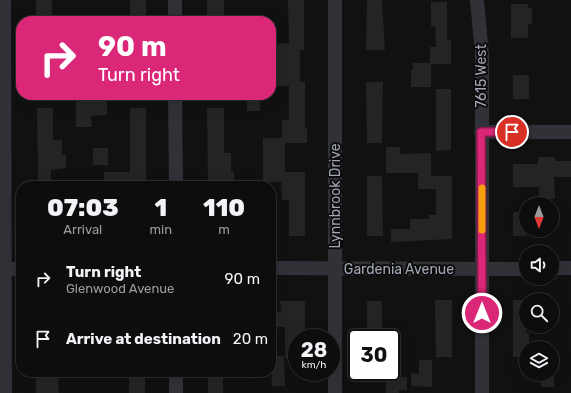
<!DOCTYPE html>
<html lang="en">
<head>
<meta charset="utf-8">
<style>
  :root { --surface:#0d0d0e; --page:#161617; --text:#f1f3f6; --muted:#9a9c9e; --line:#2d2d2e }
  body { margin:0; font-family:Rubik,sans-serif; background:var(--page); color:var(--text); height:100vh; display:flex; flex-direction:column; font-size:15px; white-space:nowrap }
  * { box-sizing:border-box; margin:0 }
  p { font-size:13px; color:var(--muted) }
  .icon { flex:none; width:22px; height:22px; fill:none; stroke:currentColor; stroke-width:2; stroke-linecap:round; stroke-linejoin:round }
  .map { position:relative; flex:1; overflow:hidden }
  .drawer { position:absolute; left:16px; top:181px; width:260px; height:196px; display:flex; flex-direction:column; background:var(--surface); border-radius:16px; box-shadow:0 4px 16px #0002,0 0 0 1px var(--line) }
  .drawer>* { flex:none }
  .guide { position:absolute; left:16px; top:16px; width:260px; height:84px; border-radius:16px; box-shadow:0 4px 16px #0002,0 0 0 1px var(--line); background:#db2777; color:#fff; overflow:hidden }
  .needle { width:26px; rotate:180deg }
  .controls { position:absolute; left:519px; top:197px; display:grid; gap:8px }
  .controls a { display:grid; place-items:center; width:40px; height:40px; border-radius:50%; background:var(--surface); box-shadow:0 4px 16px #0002,0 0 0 1px var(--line); font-size:20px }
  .speed { position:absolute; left:288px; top:329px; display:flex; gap:8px; font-size:20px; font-weight:700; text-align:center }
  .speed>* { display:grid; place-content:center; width:52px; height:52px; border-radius:50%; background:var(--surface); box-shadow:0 4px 16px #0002,0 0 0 1px var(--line); line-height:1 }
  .speed small { font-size:10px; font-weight:400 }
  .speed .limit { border:2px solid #111; border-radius:6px; background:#fff; color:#111 }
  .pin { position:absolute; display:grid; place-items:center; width:34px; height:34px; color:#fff; margin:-17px; border:2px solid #fff; border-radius:50%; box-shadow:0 1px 4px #0007 }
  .me { position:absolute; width:44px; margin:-22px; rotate:0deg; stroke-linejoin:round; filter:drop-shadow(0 0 3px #0008) }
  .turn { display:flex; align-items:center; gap:14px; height:84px; padding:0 16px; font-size:18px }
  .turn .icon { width:52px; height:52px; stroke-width:2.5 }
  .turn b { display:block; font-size:28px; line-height:34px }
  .eta { display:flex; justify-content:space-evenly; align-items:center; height:68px; text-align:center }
  .eta b { font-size:24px; font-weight:800; line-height:28px }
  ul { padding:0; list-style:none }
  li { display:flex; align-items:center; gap:12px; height:60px; padding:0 16px }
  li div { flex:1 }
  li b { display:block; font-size:15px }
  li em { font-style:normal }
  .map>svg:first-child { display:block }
  .building { fill:#242427 }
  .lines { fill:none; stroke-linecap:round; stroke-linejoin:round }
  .street { stroke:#313238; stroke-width:14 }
  .route-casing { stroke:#8e194d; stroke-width:10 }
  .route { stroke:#db2777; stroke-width:7 }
  .slow { stroke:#f59e0b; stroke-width:7 }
  .labels { text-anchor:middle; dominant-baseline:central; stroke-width:4; stroke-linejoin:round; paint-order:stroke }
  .street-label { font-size:14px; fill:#a1a5b4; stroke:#0c0c0d }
</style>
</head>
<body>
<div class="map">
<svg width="571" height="393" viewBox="0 0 571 393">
  <rect width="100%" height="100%" fill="#111112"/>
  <g class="building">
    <rect x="36" y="0" width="16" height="21"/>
    <rect x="130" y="0" width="16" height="21"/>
    <rect x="207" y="0" width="17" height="21"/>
    <polygon points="288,0 304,0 304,50 300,50 300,82 305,82 305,128 307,128 307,143 285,143 285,172 305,172 305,236 289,236 289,200 282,200 281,182 263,182 263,138 282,138 282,120 289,120 289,86 271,86 271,61 272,44 289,43"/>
    <polygon points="367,0 382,0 385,50 366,50"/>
    <polygon points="431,2 447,2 447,40 451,40 451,64 431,64 431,87 411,87 411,70 413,70 413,63 430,63 430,47 436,47 435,26 431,26"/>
    <polygon points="511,4 528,4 528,8 532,8 532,24 528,24 528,38 511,38"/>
    <rect x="513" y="75" width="16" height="24"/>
    <polygon points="366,82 383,82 382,143 367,143"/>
    <polygon points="436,89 451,89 451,150 436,151"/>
    <polygon points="76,95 107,95 107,115 91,116 92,127 76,127"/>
    <rect x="247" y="95" width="13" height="16"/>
    <polygon points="37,108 53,108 53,140 62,140 62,155 66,155 66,168 51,170 51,183 38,183"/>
    <polygon points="130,108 146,108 146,186 104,186 104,172 130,172"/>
    <polygon points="207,108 224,108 224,153 231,153 231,172 234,172 234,186 208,186"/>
    <polygon points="386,147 400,147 400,154 431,153 431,176 452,176 452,239 391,242 391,229 410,229 410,219 429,219 429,215 436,215 436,189 418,189 418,173 386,173"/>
    <rect x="93" y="148" width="15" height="17"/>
    <polygon points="538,157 555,157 555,161 571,161 571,177 554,177 555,199 539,199 539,187 513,187 513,164 538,164"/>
    <polygon points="367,176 382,176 383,236 367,236"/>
    <rect x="513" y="212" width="13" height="24"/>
    <polygon points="435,300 452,300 452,357 436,357"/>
    <polygon points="513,300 526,300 526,333 529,333 529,348 526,348 526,357 513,357"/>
    <polygon points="280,301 305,301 305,338 297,338 297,359 285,359 285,327 271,327 271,312 281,312"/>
    <rect x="367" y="301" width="15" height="37"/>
    <polygon points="271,356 284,356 285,386 272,386"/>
    <polygon points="419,360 432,360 432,387 411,386 411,373 419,374"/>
    <polygon points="36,372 52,372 52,374 58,374 59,393 36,393"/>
    <rect x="129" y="372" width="16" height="21"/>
    <rect x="208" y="372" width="15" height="21"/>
    <rect x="541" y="374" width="13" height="13"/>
    <polygon points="386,377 407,377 407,390 399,390 399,393 386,393"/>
  </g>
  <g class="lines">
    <g class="street">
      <polyline points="4,0 5,393"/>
      <polyline points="175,0 175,21"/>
      <polyline points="335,0 335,393"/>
      <polyline points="477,0 482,54 482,393"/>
      <polyline points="175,95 176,186"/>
      <polyline points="481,132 571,132"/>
      <polyline points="271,268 526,269"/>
      <polyline points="552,268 571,268"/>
      <polyline points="0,269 21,269"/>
      <polyline points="176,372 176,393"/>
    </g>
  </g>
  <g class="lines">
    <defs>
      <polyline id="route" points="482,313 481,132 512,132"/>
    </defs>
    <use href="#route" class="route-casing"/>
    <use href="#route" class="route"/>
    <polyline class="slow" points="482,188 482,230"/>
  </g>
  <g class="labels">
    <g class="street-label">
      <text transform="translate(481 76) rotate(-90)">7615 West</text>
      <text transform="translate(335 196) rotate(-90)">Lynnbrook Drive</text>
      <text x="399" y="269">Gardenia Avenue</text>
    </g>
  </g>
</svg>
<div class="controls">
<a><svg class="needle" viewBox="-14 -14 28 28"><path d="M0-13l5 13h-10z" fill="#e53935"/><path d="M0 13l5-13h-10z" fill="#9a9c9e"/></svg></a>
<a><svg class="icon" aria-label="sound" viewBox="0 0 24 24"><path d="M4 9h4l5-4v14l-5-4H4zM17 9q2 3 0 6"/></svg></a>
<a><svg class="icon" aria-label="search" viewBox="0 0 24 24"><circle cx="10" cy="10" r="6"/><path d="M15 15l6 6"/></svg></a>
<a><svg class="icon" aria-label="layers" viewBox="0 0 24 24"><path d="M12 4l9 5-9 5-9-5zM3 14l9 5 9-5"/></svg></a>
</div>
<div class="speed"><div>28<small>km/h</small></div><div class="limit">30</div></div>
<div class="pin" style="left:512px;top:132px;background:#d93025"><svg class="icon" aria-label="arrive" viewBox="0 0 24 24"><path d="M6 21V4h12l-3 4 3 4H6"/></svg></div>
<svg class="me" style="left:482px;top:313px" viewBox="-20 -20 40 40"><circle r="17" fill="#db2777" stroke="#fff" stroke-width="3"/><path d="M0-11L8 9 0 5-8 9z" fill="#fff"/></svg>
<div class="guide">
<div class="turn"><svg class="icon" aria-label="right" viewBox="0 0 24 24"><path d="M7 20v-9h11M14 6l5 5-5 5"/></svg><div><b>90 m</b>Turn right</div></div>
</div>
<section class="drawer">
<div class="eta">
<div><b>07:03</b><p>Arrival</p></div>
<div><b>1</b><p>min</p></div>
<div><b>110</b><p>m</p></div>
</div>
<ul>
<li><svg class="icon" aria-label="right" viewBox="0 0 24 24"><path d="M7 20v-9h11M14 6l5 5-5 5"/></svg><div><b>Turn right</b><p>Glenwood Avenue</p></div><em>90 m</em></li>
<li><svg class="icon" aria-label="arrive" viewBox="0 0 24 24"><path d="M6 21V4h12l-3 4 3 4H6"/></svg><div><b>Arrive at destination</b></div><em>20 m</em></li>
</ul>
</section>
</div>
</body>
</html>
